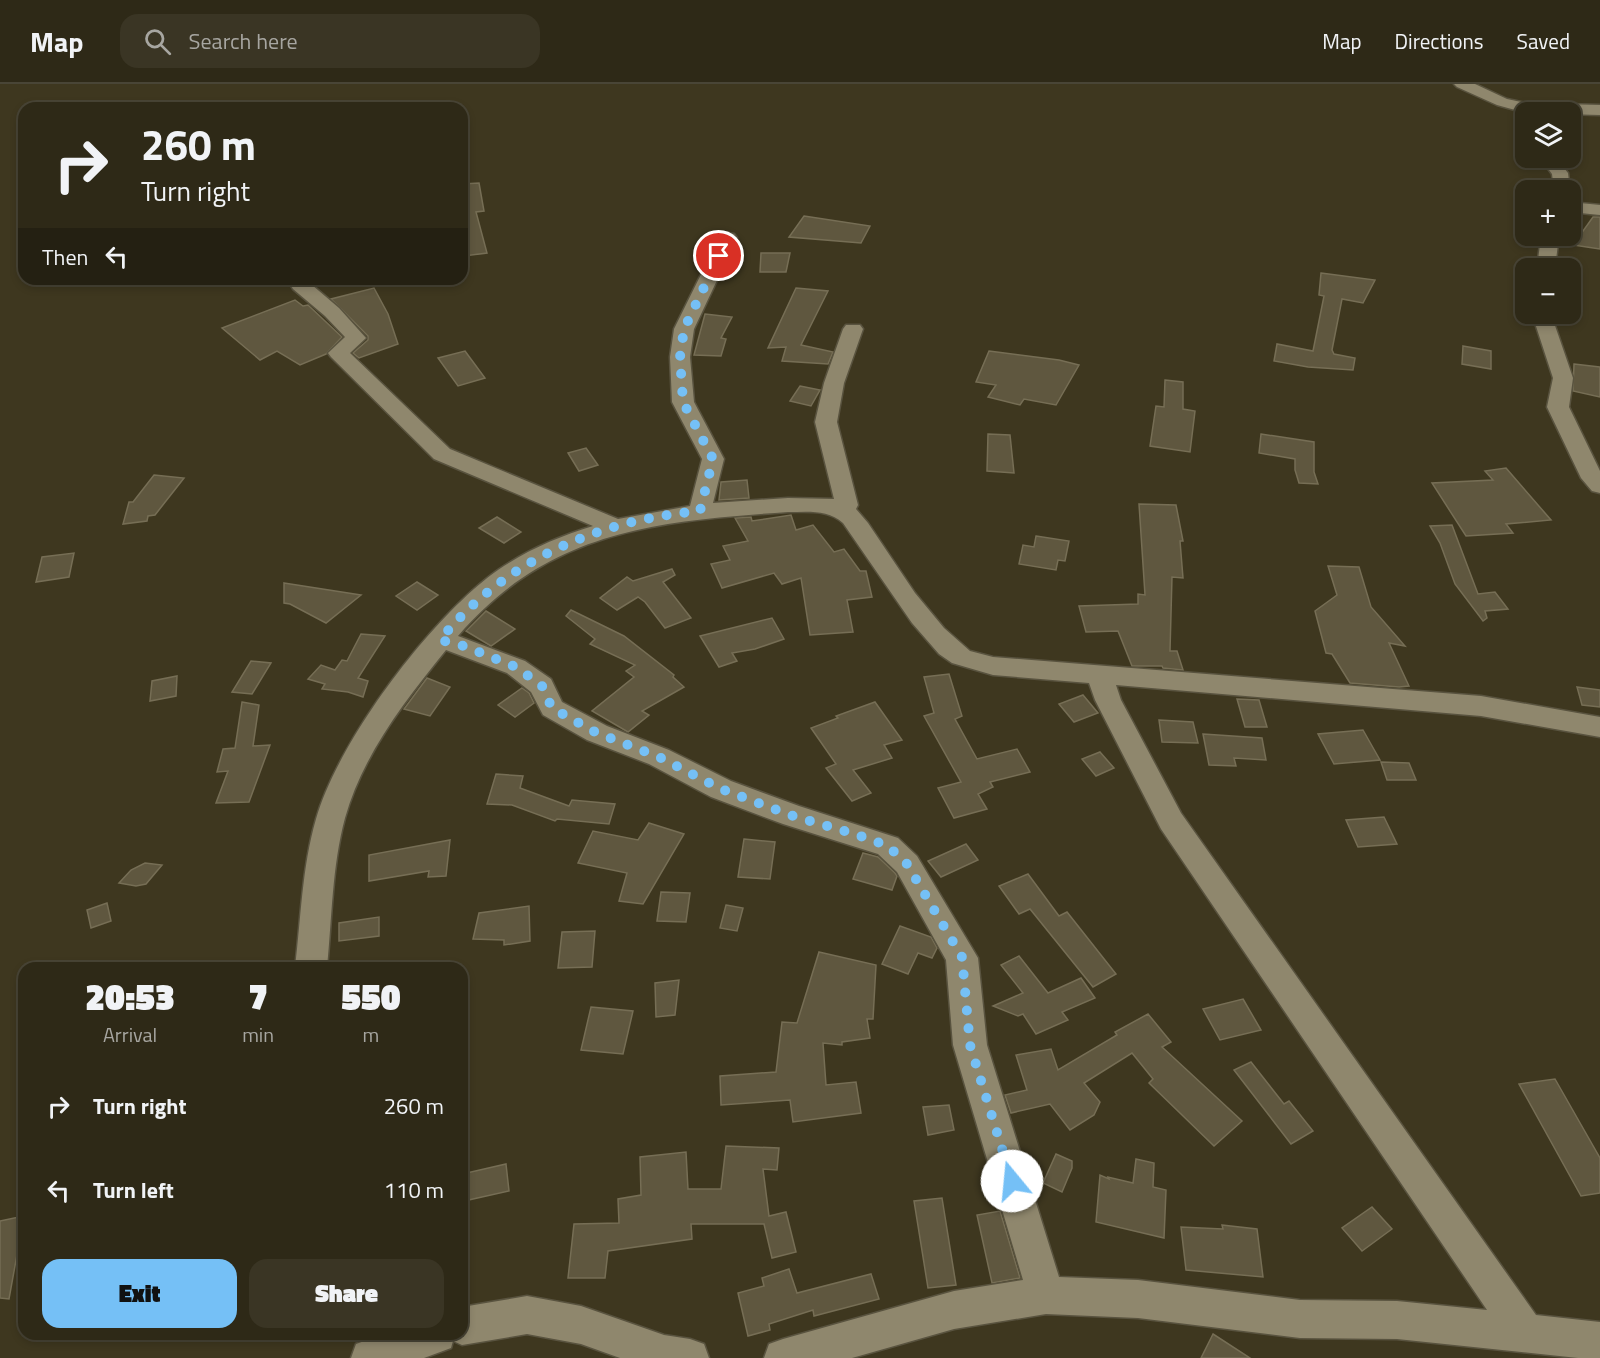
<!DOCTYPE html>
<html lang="en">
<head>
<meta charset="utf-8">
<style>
  :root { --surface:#2e2917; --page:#3a3524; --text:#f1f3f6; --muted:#a7a6a1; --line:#494536; --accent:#75c0f6 }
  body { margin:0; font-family:"Titillium Web",sans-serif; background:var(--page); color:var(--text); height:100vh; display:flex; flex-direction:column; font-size:22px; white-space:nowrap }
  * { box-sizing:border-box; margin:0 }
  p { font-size:20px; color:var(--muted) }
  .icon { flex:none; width:33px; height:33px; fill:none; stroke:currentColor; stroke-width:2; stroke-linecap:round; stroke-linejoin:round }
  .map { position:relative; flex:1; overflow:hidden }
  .drawer { position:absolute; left:18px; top:878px; width:450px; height:378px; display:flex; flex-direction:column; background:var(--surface); border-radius:18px; box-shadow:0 3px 9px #0003,0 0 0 2px var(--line) }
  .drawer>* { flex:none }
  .top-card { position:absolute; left:18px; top:18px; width:450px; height:183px; border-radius:18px; box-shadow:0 3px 9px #0003,0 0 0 2px var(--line); background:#2e2917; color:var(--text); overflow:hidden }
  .tools { position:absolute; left:1515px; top:18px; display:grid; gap:12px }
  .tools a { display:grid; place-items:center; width:66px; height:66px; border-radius:12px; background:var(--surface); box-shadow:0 3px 9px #0003,0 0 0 2px var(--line); font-size:30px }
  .pin { position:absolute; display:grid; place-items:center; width:51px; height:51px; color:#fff; margin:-26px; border:3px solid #fff; border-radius:50%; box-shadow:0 2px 6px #0007 }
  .me { position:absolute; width:66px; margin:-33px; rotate:343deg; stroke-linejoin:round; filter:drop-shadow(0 0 4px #0008) }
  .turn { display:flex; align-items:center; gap:21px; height:126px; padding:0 24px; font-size:27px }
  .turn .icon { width:78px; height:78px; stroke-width:2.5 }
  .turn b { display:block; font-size:42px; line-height:51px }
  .then { display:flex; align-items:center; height:57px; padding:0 24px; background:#0003; gap:12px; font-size:22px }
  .eta { display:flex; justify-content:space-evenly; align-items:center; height:102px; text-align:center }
  .eta b { font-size:36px; font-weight:800; line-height:42px }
  .cta { display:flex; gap:12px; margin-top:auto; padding:12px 24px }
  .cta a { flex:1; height:69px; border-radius:18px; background:var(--accent); color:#111; font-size:24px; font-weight:800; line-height:69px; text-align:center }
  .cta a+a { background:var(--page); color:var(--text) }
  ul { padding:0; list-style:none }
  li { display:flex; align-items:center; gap:18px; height:84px; padding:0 24px }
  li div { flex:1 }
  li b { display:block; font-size:22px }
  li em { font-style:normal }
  header { display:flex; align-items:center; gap:36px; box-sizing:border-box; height:84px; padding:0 30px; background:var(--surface); border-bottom:2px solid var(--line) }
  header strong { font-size:28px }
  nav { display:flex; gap:33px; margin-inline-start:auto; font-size:21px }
  .search { width:420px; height:54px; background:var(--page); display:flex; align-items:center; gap:15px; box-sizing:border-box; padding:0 21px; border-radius:18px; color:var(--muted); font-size:22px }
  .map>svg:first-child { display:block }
  .building { fill:#5f573f; stroke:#766e55; stroke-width:1.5 }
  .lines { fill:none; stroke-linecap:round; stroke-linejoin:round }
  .street-casing { stroke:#59533f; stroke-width:3 }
  .street { fill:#8f876d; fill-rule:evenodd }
  .route { stroke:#75c0f6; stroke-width:10; stroke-dasharray:0 18 }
</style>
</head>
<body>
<header>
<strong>Map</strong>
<div class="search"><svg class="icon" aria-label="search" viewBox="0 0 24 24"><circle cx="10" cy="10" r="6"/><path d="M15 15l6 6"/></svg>Search here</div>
<nav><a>Map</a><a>Directions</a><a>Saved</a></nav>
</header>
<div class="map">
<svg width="1600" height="1274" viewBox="0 0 1600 1274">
  <rect width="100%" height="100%" fill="#3e371f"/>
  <g class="building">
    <polygon points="479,99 484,127 476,128 487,169 464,172 462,162 462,100"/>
    <polygon points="804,132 870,142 861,159 789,153"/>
    <polygon points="1593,133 1600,133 1600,165 1573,161"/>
    <polygon points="761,169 790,169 786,188 760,188"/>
    <polygon points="1321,189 1375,196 1363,219 1342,215 1332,266 1334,270 1355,274 1353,286 1308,283 1274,277 1277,260 1313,267 1324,212 1319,211"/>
    <polygon points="374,204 388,230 398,260 359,274 353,269 368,256 368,252 331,215"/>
    <polygon points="796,204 828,207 801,261 833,268 828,280 782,277 786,263 768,264"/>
    <polygon points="295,216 303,222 308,221 342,253 326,270 300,281 277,267 260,276 222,244"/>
    <polygon points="705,230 732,233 721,254 726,255 721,272 694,271"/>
    <polygon points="1463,262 1491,267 1491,285 1462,280"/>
    <polygon points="465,267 485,294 458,302 438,274"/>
    <polygon points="989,267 1059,276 1079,281 1056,321 1024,315 1020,321 988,313 996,301 976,298"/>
    <polygon points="1574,280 1600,283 1600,313 1573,307"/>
    <polygon points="1165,296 1183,298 1183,325 1195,327 1190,368 1150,362 1156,322 1164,323"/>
    <polygon points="800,302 820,306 811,322 790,317"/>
    <polygon points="988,350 1010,351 1014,389 987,387"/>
    <polygon points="1261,350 1314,358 1314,388 1318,400 1299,399 1295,386 1295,375 1259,369"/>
    <polygon points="586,364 598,381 579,387 568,369"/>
    <polygon points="1506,384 1551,436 1506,440 1513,449 1466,452 1432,399 1493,396 1485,387"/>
    <polygon points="154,391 184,394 155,431 148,432 147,437 123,440 129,418 133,418"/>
    <polygon points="747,396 749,414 719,416 721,398"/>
    <polygon points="1139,420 1176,421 1183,457 1180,457 1183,494 1172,493 1170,567 1177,567 1183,586 1163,584 1162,582 1132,582 1118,547 1086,548 1079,522 1138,520 1138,510 1145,511"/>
    <polygon points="791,431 796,446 813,441 834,468 844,465 860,487 866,487 872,513 847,516 853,548 810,551 801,494 782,500 774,489 722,504 711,480 730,476 723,462 748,457 735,434 751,433 752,437"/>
    <polygon points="497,433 521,448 504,459 479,444"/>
    <polygon points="1452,441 1478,510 1495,508 1508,525 1485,527 1487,534 1483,537 1455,500 1440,459 1430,442"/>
    <polygon points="1036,452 1069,457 1065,477 1058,476 1056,486 1019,480 1023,461 1034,463"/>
    <polygon points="74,469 69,493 36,498 42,473"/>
    <polygon points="1328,482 1359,483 1371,523 1405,562 1389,559 1409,602 1399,603 1350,599 1332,570 1326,569 1315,527 1337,511"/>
    <polygon points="672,485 675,491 663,498 691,534 665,544 645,518 638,513 617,526 600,514 627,493 633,497"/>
    <polygon points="417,498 438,511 417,526 396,512"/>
    <polygon points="284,499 361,511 326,539 290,520 284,519"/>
    <polygon points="571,526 624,552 674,591 673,593 684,603 642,627 649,631 628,648 592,627 634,593 626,587 635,581 590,560 595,555 566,532"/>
    <polygon points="486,527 515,545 491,562 466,547"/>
    <polygon points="772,534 784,555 755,565 732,569 737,577 719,583 700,552"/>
    <polygon points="361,550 385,552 358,594 368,597 363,613 348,608 322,605 325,600 308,595 321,581 335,586 342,576 347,577"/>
    <polygon points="251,577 271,579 252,610 232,608"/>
    <polygon points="949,590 962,632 955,635 977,675 1017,665 1030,688 990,698 993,703 978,710 987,725 954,734 938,704 961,698 924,632 934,629 924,593"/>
    <polygon points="177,592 176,612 150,617 152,597"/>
    <polygon points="427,594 450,603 430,632 404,625"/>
    <polygon points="1577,603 1600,606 1600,623 1582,621"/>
    <polygon points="522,604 529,609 534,619 515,633 498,621"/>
    <polygon points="1083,611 1098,629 1074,638 1059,620"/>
    <polygon points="1237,615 1259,616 1267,643 1245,643"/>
    <polygon points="242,618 259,621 253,662 270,661 249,718 216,719 228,687 217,688 223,665 235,664"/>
    <polygon points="875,618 902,656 884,661 892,674 853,686 871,709 852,717 826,684 836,680 811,644 838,634 836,632"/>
    <polygon points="1159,636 1193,638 1198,659 1162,658"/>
    <polygon points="1363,646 1380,676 1334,680 1318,650"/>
    <polygon points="1203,650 1262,654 1266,676 1234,674 1236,682 1209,681"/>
    <polygon points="1100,668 1114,684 1096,692 1082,675"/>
    <polygon points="1381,678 1409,679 1416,696 1387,696"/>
    <polygon points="496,690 523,692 520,704 569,722 572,716 615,720 609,740 557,735 555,737 512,721 487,720"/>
    <polygon points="1384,733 1397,760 1358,763 1346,736"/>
    <polygon points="649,739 684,750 643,820 619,817 627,789 578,779 593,747 638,756"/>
    <polygon points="744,755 775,758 770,795 738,793"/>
    <polygon points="450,756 446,792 428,793 429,787 369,797 369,771"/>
    <polygon points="966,760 978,776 941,793 928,777"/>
    <polygon points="863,769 878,773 895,789 897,792 892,806 853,795"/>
    <polygon points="145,779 162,781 146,800 136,802 119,799 131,786"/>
    <polygon points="1028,790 1059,832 1067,828 1116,890 1093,903 1030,825 1019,830 999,802"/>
    <polygon points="661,808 690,809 686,838 657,837"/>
    <polygon points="107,819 111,837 91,844 87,826"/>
    <polygon points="726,821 743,824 737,847 720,844"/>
    <polygon points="529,822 530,857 504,861 504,856 473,855 479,829"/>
    <polygon points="379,833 379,852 339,857 339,839"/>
    <polygon points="900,842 931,853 937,864 932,874 918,869 908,890 882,880"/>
    <polygon points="595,847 592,883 558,884 562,848"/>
    <polygon points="819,868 876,881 873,935 867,935 870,954 842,958 842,961 823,959 826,1001 856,998 861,1029 793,1038 790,1016 721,1021 720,992 776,988 782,938 797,939"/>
    <polygon points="1019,872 1048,909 1081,894 1095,914 1062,928 1068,936 1036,950 1023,930 1018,932 993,922 1023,909 1001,881"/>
    <polygon points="679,896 675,931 656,933 655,899"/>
    <polygon points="1243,915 1261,946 1220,956 1203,925"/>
    <polygon points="591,923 633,927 623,970 581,966"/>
    <polygon points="1148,930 1171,958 1162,963 1242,1037 1214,1062 1149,999 1153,995 1132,969 1084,999 1100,1018 1094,1031 1070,1046 1050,1020 1011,1029 1005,1011 1027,1006 1016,971 1051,965 1058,986 1117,951 1115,948"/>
    <polygon points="1251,978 1284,1020 1289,1017 1313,1047 1291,1060 1234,986"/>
    <polygon points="1555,995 1600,1074 1600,1109 1581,1112 1519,1000"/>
    <polygon points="949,1021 954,1046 928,1051 923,1023"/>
    <polygon points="726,1062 779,1064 777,1086 763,1085 769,1132 786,1128 796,1168 772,1174 764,1140 691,1140 692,1155 608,1167 605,1194 568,1194 574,1140 619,1139 618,1115 641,1111 640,1073 686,1068 688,1105 721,1105"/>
    <polygon points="1056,1070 1072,1077 1072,1084 1062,1108 1043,1099"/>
    <polygon points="1136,1075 1154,1079 1153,1103 1166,1106 1164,1154 1096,1138 1100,1091 1109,1095 1108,1093 1133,1099"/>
    <polygon points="506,1080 509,1107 464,1117 462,1090"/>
    <polygon points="942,1114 956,1201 928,1204 914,1117"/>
    <polygon points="1372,1123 1392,1145 1362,1167 1342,1144"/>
    <polygon points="1000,1127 1020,1194 992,1199 977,1131"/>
    <polygon points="24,1132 9,1215 0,1214 0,1137"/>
    <polygon points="1222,1141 1257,1145 1263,1193 1186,1186 1181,1143 1223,1145"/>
    <polygon points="789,1185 797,1209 871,1190 879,1215 814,1232 813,1226 769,1240 770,1246 748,1252 738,1209 764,1202 762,1194"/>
    <polygon points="1213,1250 1250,1274 1201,1274"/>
  </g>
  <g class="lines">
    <defs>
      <g id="street">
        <polygon points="1454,0 1475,0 1507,15 1526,19 1600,21 1600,31 1526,29 1497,21 1457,3"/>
        <polygon points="1540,74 1556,74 1568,89 1570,106 1554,106 1552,90"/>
        <polygon points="1570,118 1600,121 1600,131 1570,128"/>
        <path d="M728,149l6,1 3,4 -43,91 -4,28 4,45 30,57 -11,44 75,-5 46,1 -19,-77 9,-39 19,-54 3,-4h14l3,4 -19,54 -7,39 21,83 -2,4 12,14 47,70 29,35 26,23 23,6 488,39 119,21v20l-119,-21 -365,-31 5,15 60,113 355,502 64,7v36h-22l-181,-19 -97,-1 -162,-20 -92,-4 -92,15 -102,29h-88l5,-14 14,-5 171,-48 69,-11 -70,-235 -7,-85 -49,-88 -19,-18 -95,-30 -72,-27 -62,-33 -62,-24 -44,-25 -12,-23 -24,-19 -61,-23c-41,51 -83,104 -101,168 -13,48 -13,100 -18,150h-32c6,-50 7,-101 21,-149 22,-78 116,-203 182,-249 29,-20 62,-34 95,-44l-159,-67 -103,-102 -3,-4 17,-16 -20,-21 -32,-27 -6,-10h18l34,29 27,30 -16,15 100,96 168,70 72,-13 12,-47 -30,-57 -2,-45 4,-28 45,-91 3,-4zM788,428c19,0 40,-3 55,11l69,100 27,31 13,9 41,12 96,8 6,17 66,129 326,481 -90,-9 -97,-1 -162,-20 -79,-3 -72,-232 -9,-87 -61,-102 -19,-18 -99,-32 -68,-25 -62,-31 -62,-24 -45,-24 -11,-23 -26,-18 -67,-25c91,-106 199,-115 330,-124z"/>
        <polygon points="1541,152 1559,152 1555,184 1537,184"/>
        <polygon points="1532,230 1551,230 1573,294 1569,323 1600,387 1600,409 1592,407 1581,394 1547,323 1553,294"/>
        <polygon points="527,1212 581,1222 664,1251 690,1255 704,1260 709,1274 620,1274 581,1260 527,1250 462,1261 453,1257 451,1264 424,1274 351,1274 356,1260 384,1250 462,1250 462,1223"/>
      </g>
    </defs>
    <use href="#street" class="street-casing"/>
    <use href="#street" class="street"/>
  </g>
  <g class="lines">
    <path class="route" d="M719,172l-35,73 -4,28 3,45 30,57 -13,52c-101,9 -195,49 -260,129l24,6 52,21 26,19 10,22 45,25 62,24 62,32 72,27 62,18 33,12 19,18 55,93 8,88 42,136"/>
  </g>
</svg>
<div class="tools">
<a><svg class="icon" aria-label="layers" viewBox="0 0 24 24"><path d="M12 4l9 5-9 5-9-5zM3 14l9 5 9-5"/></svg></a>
<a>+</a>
<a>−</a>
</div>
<div class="pin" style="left:719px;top:172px;background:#d93025"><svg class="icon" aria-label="arrive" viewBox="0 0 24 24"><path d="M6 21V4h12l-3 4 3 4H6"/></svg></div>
<svg class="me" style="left:1012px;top:1097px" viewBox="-20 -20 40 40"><circle r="19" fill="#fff"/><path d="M0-13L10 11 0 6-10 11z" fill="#75c0f6"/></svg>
<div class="top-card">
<div class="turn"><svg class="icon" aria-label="right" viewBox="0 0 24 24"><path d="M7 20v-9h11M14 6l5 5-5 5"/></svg><div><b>260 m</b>Turn right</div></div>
<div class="then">Then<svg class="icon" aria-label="left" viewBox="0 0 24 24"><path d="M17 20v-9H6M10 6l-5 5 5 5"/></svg></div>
</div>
<section class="drawer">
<div class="eta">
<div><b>20:53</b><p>Arrival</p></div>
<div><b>7</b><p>min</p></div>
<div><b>550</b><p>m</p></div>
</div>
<ul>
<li><svg class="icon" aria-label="right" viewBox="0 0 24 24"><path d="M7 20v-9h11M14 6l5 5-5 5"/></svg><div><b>Turn right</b></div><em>260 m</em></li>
<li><svg class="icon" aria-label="left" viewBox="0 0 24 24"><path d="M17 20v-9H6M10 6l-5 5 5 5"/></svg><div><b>Turn left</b></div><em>110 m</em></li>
</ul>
<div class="cta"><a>Exit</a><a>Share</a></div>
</section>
</div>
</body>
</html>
